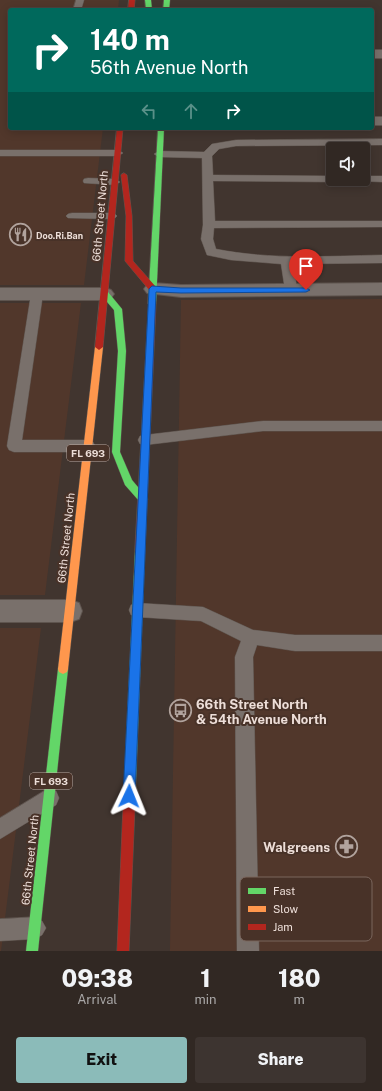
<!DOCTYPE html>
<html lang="en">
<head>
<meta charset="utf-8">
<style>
  :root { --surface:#312823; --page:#3d3430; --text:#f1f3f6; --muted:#a8a6a6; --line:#4c4441; --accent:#8bbbb9 }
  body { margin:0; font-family:"Public Sans",sans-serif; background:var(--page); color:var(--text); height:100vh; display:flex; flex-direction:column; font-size:15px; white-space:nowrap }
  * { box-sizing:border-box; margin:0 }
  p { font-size:13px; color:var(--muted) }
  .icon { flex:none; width:22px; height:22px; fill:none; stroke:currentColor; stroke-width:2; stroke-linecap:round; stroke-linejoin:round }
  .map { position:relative; height:951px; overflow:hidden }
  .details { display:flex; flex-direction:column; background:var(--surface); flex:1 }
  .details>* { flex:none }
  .banner { position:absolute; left:8px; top:8px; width:366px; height:122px; border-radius:4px; box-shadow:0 2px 10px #0003,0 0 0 1px var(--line); background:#00695c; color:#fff; overflow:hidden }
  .buttons { position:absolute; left:326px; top:142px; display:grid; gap:8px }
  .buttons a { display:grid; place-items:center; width:44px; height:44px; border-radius:4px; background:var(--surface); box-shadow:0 2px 10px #0003,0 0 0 1px var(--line); font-size:20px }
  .pin { position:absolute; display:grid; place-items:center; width:34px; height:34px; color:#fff; margin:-41px -17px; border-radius:50% 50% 50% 0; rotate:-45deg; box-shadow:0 0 4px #0007 }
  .pin .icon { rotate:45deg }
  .me { position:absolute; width:44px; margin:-22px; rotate:2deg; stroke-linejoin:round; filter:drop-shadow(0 0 3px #0008) }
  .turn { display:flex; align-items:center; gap:14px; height:84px; padding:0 16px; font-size:18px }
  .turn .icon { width:52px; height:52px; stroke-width:2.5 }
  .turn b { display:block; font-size:28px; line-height:34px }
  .lanes { display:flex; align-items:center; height:38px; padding:0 16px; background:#0003; justify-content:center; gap:20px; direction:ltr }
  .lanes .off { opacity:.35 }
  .eta { display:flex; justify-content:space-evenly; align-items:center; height:68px; text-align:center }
  .eta b { font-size:24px; font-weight:800; line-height:28px }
  .primary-button { display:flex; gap:8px; margin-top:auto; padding:8px 16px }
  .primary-button a { flex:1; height:46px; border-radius:4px; background:var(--accent); color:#111; font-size:16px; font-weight:800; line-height:46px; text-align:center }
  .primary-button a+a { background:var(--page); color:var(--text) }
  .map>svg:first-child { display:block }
  .built { fill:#51372b }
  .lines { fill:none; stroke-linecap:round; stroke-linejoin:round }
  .lane-casing { stroke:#5e544e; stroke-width:1 }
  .street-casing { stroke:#5e544e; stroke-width:2 }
  .fast-casing { stroke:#5e544e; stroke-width:1 }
  .slow-casing { stroke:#5e544e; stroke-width:1 }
  .jam-casing { stroke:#5e544e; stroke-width:1 }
  .lane { fill:#79706b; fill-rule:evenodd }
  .street { fill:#79706b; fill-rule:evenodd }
  .fast { fill:#63d668; fill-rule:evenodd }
  .slow { fill:#ff974d; fill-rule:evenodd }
  .jam { fill:#b3261e; fill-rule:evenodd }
  .route { fill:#1a73e8; stroke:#114b97 }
  .labels { text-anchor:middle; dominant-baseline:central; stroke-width:4; stroke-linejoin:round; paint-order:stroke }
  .far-poi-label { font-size:9px; font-weight:bold; fill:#edded8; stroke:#483228; text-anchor:start }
  .shield { fill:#483228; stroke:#bcaaa3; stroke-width:1 }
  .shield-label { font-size:10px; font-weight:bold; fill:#edded8 }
  .street-label { font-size:11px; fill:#edded8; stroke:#483228 }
  .near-poi-label { font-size:13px; font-weight:bold; fill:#edded8; stroke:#483228; text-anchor:start }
  .key { fill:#483228; stroke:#7a665d; stroke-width:1 }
  .key-label { font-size:11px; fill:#edded8 }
</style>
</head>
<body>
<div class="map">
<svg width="382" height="951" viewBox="0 0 382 951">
  <rect width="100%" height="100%" fill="#41352f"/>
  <g class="built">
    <polygon points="0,0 119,0 118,10 10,10 10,128 103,128 84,285 0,285"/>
    <polygon points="382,299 382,951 170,951 181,300"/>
    <polygon points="0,303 81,303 45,595 0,595"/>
    <polygon points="0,628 41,628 1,951 0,951"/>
  </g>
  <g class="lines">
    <defs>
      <g id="lane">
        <polygon points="76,0 84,0 81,10 73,10"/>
        <path d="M382,139v6l-146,1 -17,3 -7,7 1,19 120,1v3h5l-5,3 -120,-1 2,40h167v6l-168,1 -1,11 3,10c55,11 111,7 166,6v8l-88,1 3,26 -2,3h-8l-2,-3 -4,-26 -50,-4 -24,-5 -6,-16 2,-14 -1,-67 -43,-1 -5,-3 5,-3 45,1 8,-8 24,-4z"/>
        <polygon points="0,150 118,150 123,153 118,156 0,156"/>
        <polygon points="363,176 382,176 382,182 359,181 358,179 363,179"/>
        <polygon points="88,178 115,179 120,182 115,185 84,183 83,181 84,179"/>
        <polygon points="72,213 111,213 115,214 117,216 115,218 111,219 68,218 66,216 68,214"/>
        <polygon points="37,290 41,291 43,294 22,440 88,440 93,442 95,446 93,450 88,452 14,452 9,450 7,446 31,294 33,291"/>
        <polygon points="263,421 382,421 382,431 263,431 145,445 140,444 138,440 140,436 145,435"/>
        <polygon points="137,603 203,607 253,630 295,635 382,635 382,651 295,651 257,645 253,657 259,951 237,951 235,657 241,641 201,621 137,617 131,615 129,610 131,605"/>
        <polygon points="49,788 56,791 59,798 56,805 0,839 0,818"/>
        <polygon points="35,917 42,921 46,928 42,935 35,939 0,941 0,919"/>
      </g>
      <g id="street">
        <rect x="372" y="50" width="10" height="8"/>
        <rect x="372" y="117" width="10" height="8"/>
        <polygon points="153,283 181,285 382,283 382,295 181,297 147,293 144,289 147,285"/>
        <polygon points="0,288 105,288 111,290 114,294 111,298 105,300 0,300"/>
        <polygon points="0,600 70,600 79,603 82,611 79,619 70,622 0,622"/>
      </g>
      <g id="fast">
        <polygon points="145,0 151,0 152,10 146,10"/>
        <polygon points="164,0 170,0 169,10 163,10"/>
        <polygon points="158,128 164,128 156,304 152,306 148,304"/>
        <polygon points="102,292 108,292 122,309 126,351 120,452 132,480 148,499 146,502 140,502 125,485 112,452 118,351 114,310 102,296"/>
        <polygon points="140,547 143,548 145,551 135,806 133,810 129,812 125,810 123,806 135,551 137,548"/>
        <polygon points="63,664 67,666 68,669 38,951 26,951 58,669 59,666"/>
      </g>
      <polygon id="slow" points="99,344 103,347 68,669 67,672 63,674 59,672 58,669 95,347"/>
      <g id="jam">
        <polygon points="129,0 135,0 134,10 128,10"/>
        <polygon points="117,128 123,128 103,347 99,350 95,347"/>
        <polygon points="124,173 127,175 132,216 133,261 156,287 156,291 150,291 125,261 126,216 121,175"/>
        <polygon points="149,302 155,302 156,304 145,551 143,554 140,555 137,554 135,551"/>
        <polygon points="129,800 133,802 135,806 129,951 117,951 123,806 125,802"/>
      </g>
    </defs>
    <use href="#lane" class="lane-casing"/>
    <use href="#street" class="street-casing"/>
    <use href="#fast" class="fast-casing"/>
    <use href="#slow" class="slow-casing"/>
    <use href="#jam" class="jam-casing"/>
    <use href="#lane" class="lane"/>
    <use href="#street" class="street"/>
    <use href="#fast" class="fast"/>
    <use href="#slow" class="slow"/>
    <use href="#jam" class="jam"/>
  </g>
  <polygon class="route" points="152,286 181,288 306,288 310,290 306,292 181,293 156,292 135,796 133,800 129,802 125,800 123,796 149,289"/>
  <defs>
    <symbol id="restaurant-ring" viewBox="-11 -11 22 22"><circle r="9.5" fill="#483228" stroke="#b1a39d" stroke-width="1.5"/><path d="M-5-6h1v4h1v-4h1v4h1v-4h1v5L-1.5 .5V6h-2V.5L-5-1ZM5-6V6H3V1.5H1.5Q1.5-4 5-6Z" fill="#b1a39d"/></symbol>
    <symbol id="bus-ring" viewBox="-11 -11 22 22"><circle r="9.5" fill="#483228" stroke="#b1a39d" stroke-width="1.5"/><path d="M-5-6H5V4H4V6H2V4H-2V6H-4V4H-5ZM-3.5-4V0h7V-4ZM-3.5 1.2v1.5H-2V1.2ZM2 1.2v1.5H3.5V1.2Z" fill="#b1a39d"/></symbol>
    <symbol id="pharmacy-ring" viewBox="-11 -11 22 22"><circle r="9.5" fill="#483228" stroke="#b1a39d" stroke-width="1.5"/><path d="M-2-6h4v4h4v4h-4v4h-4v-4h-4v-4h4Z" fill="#b1a39d"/></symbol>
  </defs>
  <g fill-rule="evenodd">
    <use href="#restaurant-ring" x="8" y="222" width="25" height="25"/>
    <use href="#bus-ring" x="168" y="698" width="25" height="25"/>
    <use href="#pharmacy-ring" x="334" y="834" width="25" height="25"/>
  </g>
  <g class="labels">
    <g class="far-poi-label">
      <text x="36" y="235">Doo.Ri.Ban</text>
    </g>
    <g class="shield">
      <rect x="67" y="445" width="42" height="16" rx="3"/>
      <rect x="30" y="773" width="42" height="16" rx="3"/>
    </g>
    <g class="shield-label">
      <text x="88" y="453">FL 693</text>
      <text x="51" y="781">FL 693</text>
    </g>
    <g class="street-label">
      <text transform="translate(100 216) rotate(-85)">66th Street North</text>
      <text transform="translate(66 538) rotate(-84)">66th Street North</text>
      <text transform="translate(30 860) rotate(-84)">66th Street North</text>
    </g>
    <g class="near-poi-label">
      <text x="196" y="704">66th Street North<tspan x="196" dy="15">&amp; 54th Avenue North</tspan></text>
      <text x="330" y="847" text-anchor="end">Walgreens</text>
    </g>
  </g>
  <rect x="240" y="877" width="132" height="64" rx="6" class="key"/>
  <rect x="248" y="888" width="18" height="6" fill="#63d668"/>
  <rect x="248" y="906" width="18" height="6" fill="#ff974d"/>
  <rect x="248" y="924" width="18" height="6" fill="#b3261e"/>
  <g class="key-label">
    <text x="273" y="895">Fast</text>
    <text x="273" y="913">Slow</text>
    <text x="273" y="931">Jam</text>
  </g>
</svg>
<div class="buttons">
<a><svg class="icon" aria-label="sound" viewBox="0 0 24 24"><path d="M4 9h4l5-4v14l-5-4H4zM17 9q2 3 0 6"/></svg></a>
</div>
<div class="pin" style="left:306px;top:290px;background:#d93025"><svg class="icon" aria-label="arrive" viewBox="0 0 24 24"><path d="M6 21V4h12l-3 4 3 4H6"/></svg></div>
<svg class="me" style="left:129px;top:796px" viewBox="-20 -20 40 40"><path d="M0-17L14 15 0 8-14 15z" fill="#1a73e8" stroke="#fff" stroke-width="4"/></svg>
<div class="banner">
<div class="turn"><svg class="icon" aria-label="right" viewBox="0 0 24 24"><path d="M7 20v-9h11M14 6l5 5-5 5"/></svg><div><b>140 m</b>56th Avenue North</div></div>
<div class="lanes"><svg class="icon off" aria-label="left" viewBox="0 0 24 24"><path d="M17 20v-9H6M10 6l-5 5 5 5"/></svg><svg class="icon off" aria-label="ahead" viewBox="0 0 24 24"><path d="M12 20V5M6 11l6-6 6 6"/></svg><svg class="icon" aria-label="right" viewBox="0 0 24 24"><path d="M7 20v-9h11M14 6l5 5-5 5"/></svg></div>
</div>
</div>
<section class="details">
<div class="eta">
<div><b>09:38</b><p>Arrival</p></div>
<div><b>1</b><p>min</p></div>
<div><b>180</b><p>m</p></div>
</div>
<div class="primary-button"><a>Exit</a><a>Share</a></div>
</section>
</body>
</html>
